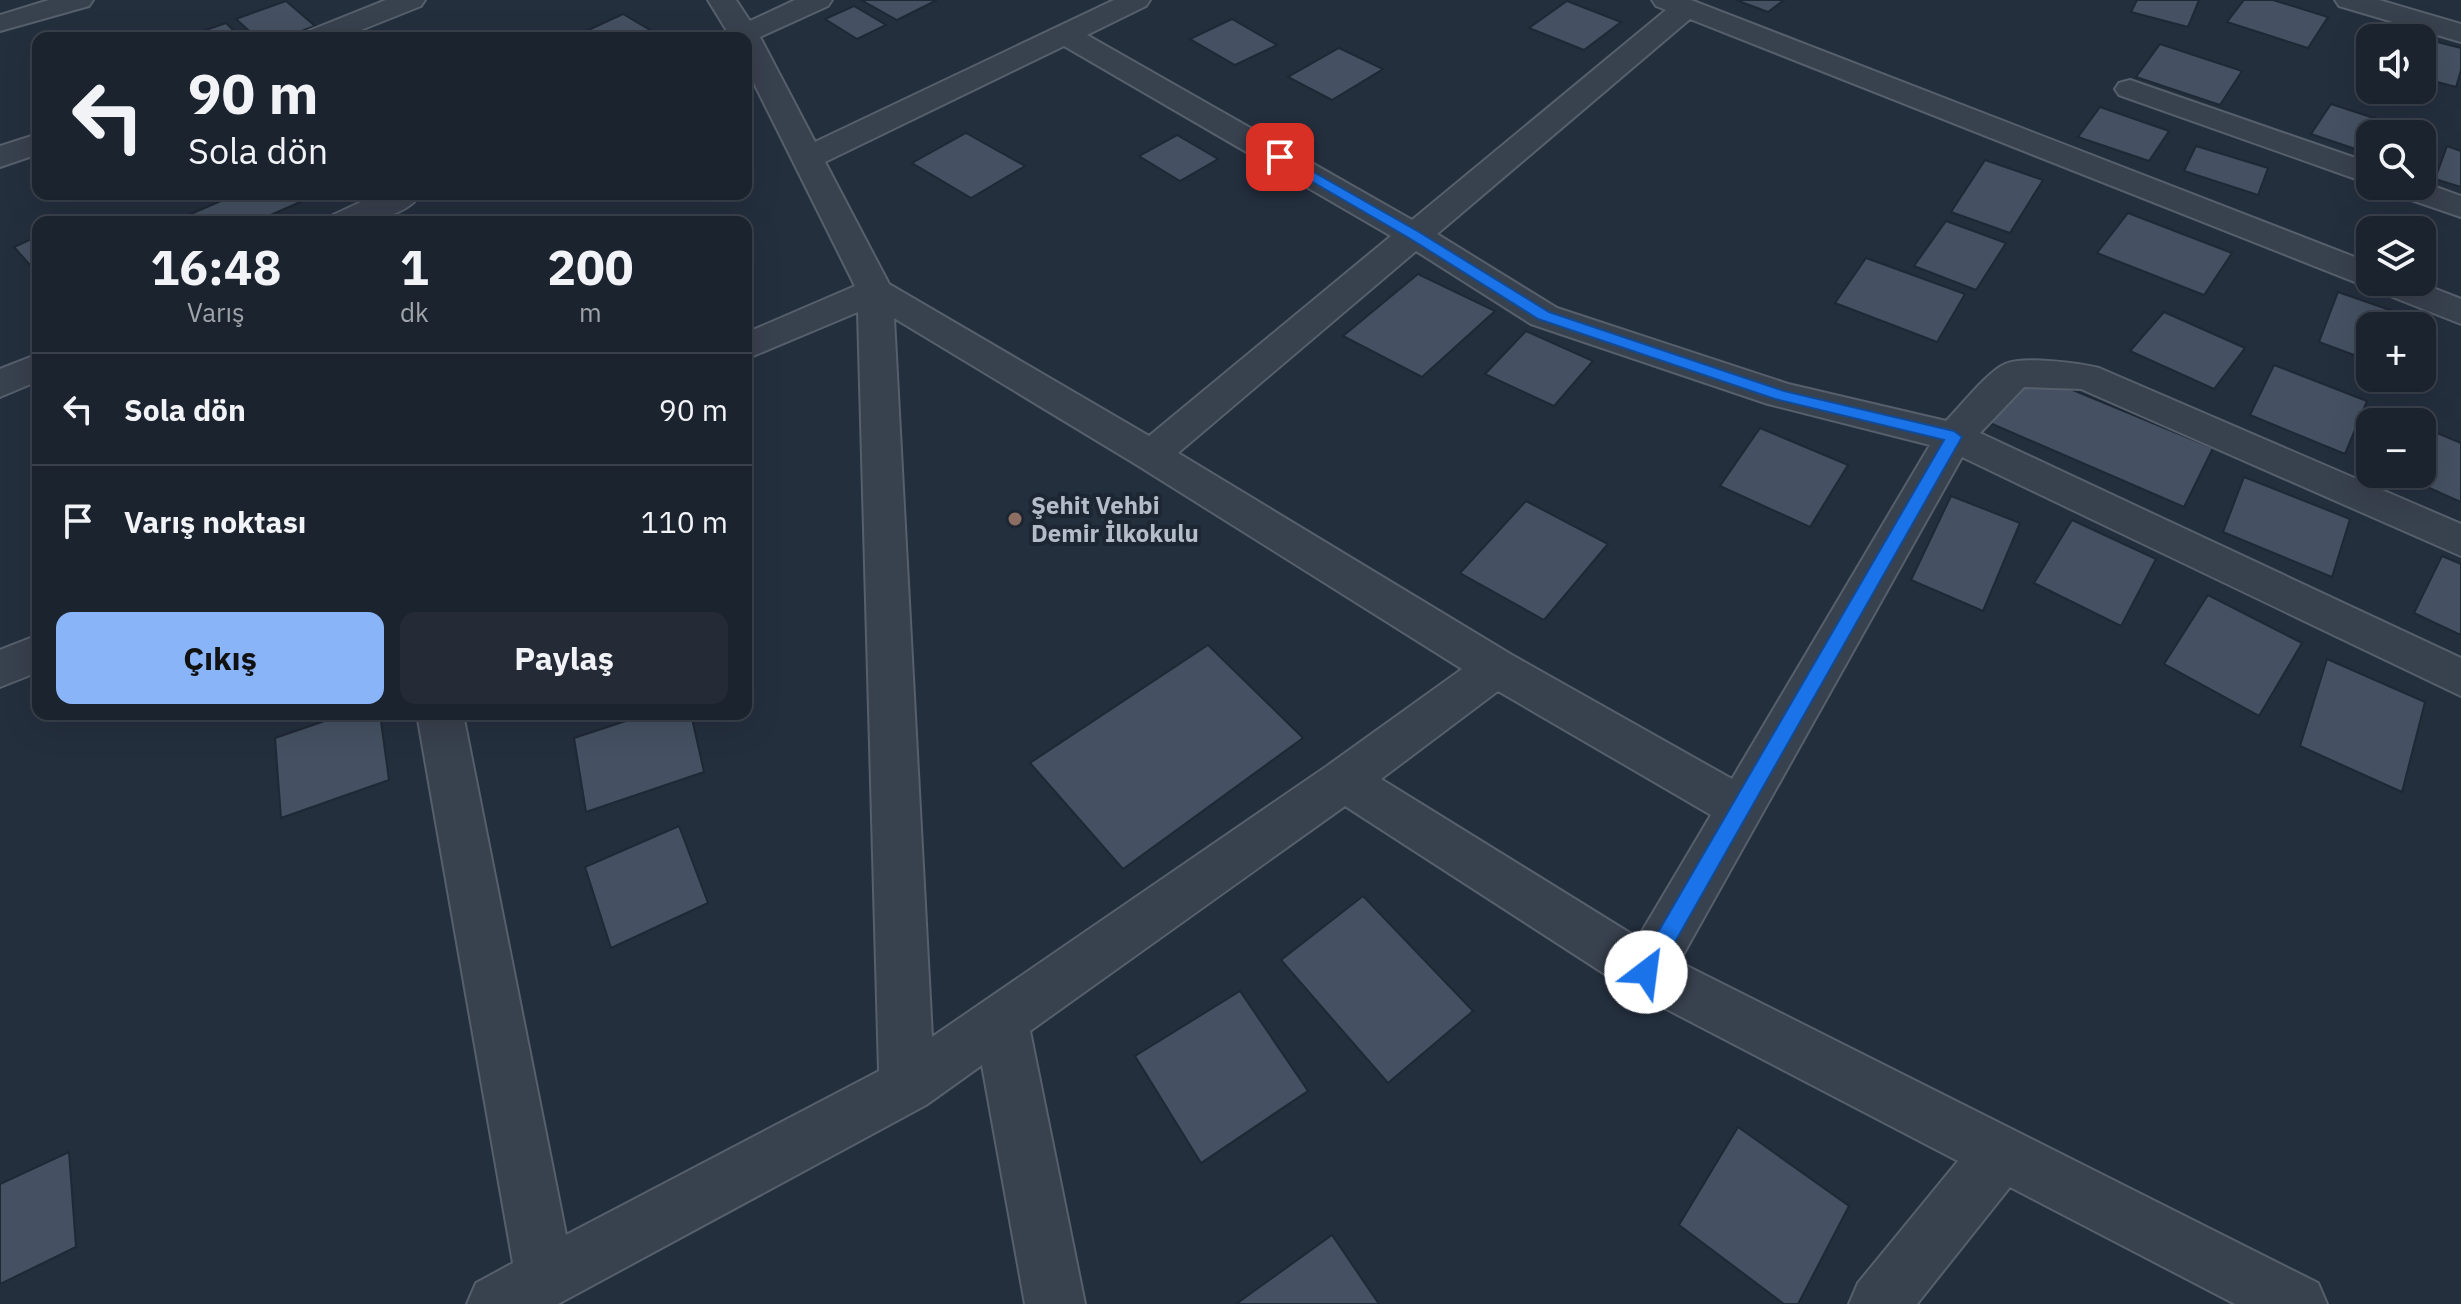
<!DOCTYPE html>
<html lang="tr">
<head>
<meta charset="utf-8">
<style>
  :root { --surface:#1b232e; --page:#242b36; --text:#f1f3f6; --muted:#a0a4aa; --line:#39404a; --accent:#8ab4f8 }
  body { margin:0; font-family:"IBM Plex Sans",sans-serif; background:var(--page); color:var(--text); height:100vh; display:flex; flex-direction:column; font-size:30px; white-space:nowrap }
  * { box-sizing:border-box; margin:0 }
  p { font-size:26px; color:var(--muted) }
  .icon { flex:none; width:44px; height:44px; fill:none; stroke:currentColor; stroke-width:2; stroke-linecap:round; stroke-linejoin:round }
  .map { position:relative; flex:1; overflow:hidden }
  .sheet { position:absolute; left:32px; top:216px; width:720px; height:504px; display:flex; flex-direction:column; background:var(--surface); border-radius:16px; box-shadow:0 8px 32px #0002,0 0 0 2px var(--line) }
  .sheet>* { flex:none }
  .guide { position:absolute; left:32px; top:32px; width:720px; height:168px; border-radius:16px; box-shadow:0 8px 32px #0002,0 0 0 2px var(--line); background:#1b232e; color:var(--text); overflow:hidden }
  .fabs { position:absolute; left:2356px; top:24px; display:grid; gap:16px }
  .fabs a { display:grid; place-items:center; width:80px; height:80px; border-radius:16px; background:var(--surface); box-shadow:0 8px 32px #0002,0 0 0 2px var(--line); font-size:40px }
  .pin { position:absolute; display:grid; place-items:center; width:68px; height:68px; color:#fff; margin:-34px; border-radius:16px; box-shadow:0 4px 12px #0006 }
  .me { position:absolute; width:88px; margin:-44px; rotate:30deg; stroke-linejoin:round; filter:drop-shadow(0 0 6px #0008) }
  .turn { display:flex; align-items:center; gap:28px; height:168px; padding:0 24px; font-size:36px }
  .turn .icon { width:104px; height:104px; stroke-width:2.5 }
  .turn b { display:block; font-size:56px; line-height:68px }
  .eta { display:flex; justify-content:space-evenly; align-items:center; height:136px; text-align:center }
  .eta b { font-size:48px; font-weight:700; line-height:56px }
  .primary-button { display:flex; gap:16px; margin-top:auto; padding:16px 24px }
  .primary-button a { flex:1; height:92px; border-radius:16px; background:var(--accent); color:#111; font-size:32px; font-weight:700; line-height:92px; text-align:center }
  .primary-button a+a { background:var(--page); color:var(--text) }
  ul { padding:0; list-style:none }
  li { display:flex; align-items:center; gap:24px; height:112px; padding:0 24px; border-top:2px solid var(--line) }
  li div { flex:1 }
  li b { display:block; font-size:30px }
  li em { font-style:normal }
  .map>svg:first-child { display:block }
  .building { fill:#455162; stroke:#1f2835; stroke-width:2 }
  .lines { fill:none; stroke-linecap:round; stroke-linejoin:round }
  .minor-casing { stroke:#565f6c; stroke-width:4 }
  .minor { fill:#38414e; fill-rule:evenodd }
  .route { fill:#1a73e8; stroke:#114b97; stroke-width:2 }
  .education-dot { fill:#8d6e63; stroke:#1d2633; stroke-width:3 }
  .labels { text-anchor:middle; dominant-baseline:central; stroke-width:8; stroke-linejoin:round; paint-order:stroke }
  .poi-label { font-size:24px; font-weight:bold; fill:#b4bcc9; stroke:#1d2633; text-anchor:start }
</style>
</head>
<body>
<div class="map">
<svg width="2461" height="1304" viewBox="0 0 2461 1304">
  <rect width="100%" height="100%" fill="#242f3e"/>
  <g class="building">
    <polygon points="861,0 937,0 897,20"/>
    <polygon points="1736,0 1784,0 1768,12"/>
    <polygon points="2137,0 2199,0 2188,27 2131,12"/>
    <polygon points="2244,0 2273,0 2328,17 2308,48 2227,22"/>
    <polygon points="286,1 315,26 283,38 257,38 236,19"/>
    <polygon points="1567,1 1621,22 1584,50 1529,28"/>
    <polygon points="854,6 886,25 857,39 825,19"/>
    <polygon points="623,14 655,33 644,38 571,38"/>
    <polygon points="1232,19 1277,45 1235,65 1190,39"/>
    <polygon points="226,23 241,38 183,38"/>
    <polygon points="2422,38 2461,48 2461,70 2456,87 2422,78"/>
    <polygon points="2160,44 2242,71 2220,105 2136,77"/>
    <polygon points="1339,48 1383,69 1332,100 1288,77"/>
    <polygon points="2331,104 2411,130 2409,134 2370,134 2370,154 2311,134"/>
    <polygon points="2100,107 2169,131 2149,161 2078,137"/>
    <polygon points="966,133 1025,166 971,198 912,163"/>
    <polygon points="1177,135 1218,159 1180,181 1139,156"/>
    <polygon points="2196,146 2268,168 2258,195 2184,171"/>
    <polygon points="2447,146 2461,151 2461,187 2435,179"/>
    <polygon points="1985,160 2043,180 2010,233 1951,212"/>
    <polygon points="237,194 316,194 316,195 255,222 172,222"/>
    <polygon points="2128,213 2232,253 2204,295 2097,253"/>
    <polygon points="1946,221 2006,243 1976,290 1914,266"/>
    <polygon points="38,236 38,274 14,247"/>
    <polygon points="1866,258 1965,294 1937,342 1835,303"/>
    <polygon points="1418,274 1495,311 1422,377 1343,336"/>
    <polygon points="2338,292 2419,320 2417,326 2370,326 2370,361 2319,342"/>
    <polygon points="2164,312 2245,348 2214,389 2130,351"/>
    <polygon points="1526,331 1593,361 1554,406 1485,374"/>
    <polygon points="2274,365 2367,401 2345,454 2250,415"/>
    <polygon points="2017,367 2213,448 2184,507 1983,420"/>
    <polygon points="1760,428 1848,465 1810,527 1720,486"/>
    <polygon points="2430,430 2461,443 2461,502 2407,478 2409,474 2422,474 2422,448"/>
    <polygon points="2244,477 2350,519 2332,577 2223,532"/>
    <polygon points="1951,496 2020,523 1983,611 1911,580"/>
    <polygon points="1526,501 1608,544 1544,620 1460,573"/>
    <polygon points="2072,520 2156,559 2121,626 2034,583"/>
    <polygon points="2442,556 2461,564 2461,635 2414,613"/>
    <polygon points="2208,595 2302,643 2259,716 2164,664"/>
    <polygon points="1208,645 1303,738 1123,869 1030,763"/>
    <polygon points="2327,659 2425,702 2402,792 2300,746"/>
    <polygon points="345,714 380,714 389,780 281,818 275,738"/>
    <polygon points="647,714 691,714 704,772 586,812 574,738"/>
    <polygon points="679,826 708,903 611,948 585,867"/>
    <polygon points="1363,896 1473,1011 1388,1083 1281,960"/>
    <polygon points="1240,991 1308,1091 1201,1163 1135,1056"/>
    <polygon points="1738,1127 1849,1206 1798,1304 1784,1304 1679,1225"/>
    <polygon points="69,1152 76,1247 0,1284 0,1184"/>
    <polygon points="1332,1235 1379,1304 1236,1304"/>
  </g>
  <g class="lines">
    <defs>
      <g id="minor">
        <polygon points="49,0 93,0 89,6 0,31 0,15"/>
        <polygon points="386,0 425,0 421,6 341,38 302,38 306,32"/>
        <path d="M708,0h28l14,21 45,-21h37l-4,6 -68,31 55,105 299,-142h36l-4,6 -59,29 325,185 254,-210 -10,-4 -4,-6h39l679,263v19h48l43,17v25l-771,-305 -253,215 120,74 231,76 158,37c14,-14 42,-50 59,-57 19,-8 74,-1 94,4l362,156v32l-380,-167 -57,-2 -44,46 481,225v38l-499,-239 -283,505 639,321 9,21h-92l-225,-117 -93,117h-68l9,-21 100,-122 -330,-172 -283,-183 -315,225 55,273h-60l-43,-239 -56,40 -368,199h-91l9,-21 37,-20 -96,-549h46l103,521 313,-164 -21,-759 -112,47v-26l109,-47 -109,-219v-29h-25l6,-7zM1064,46l327,190 -242,200 -260,-152 -64,-122zM1416,251l115,73 237,80 162,41 -198,334 -220,-124 -334,-202zM894,318l243,147 325,204 -135,97 -395,271zM1498,691l213,124 -73,123 -257,-159z"/>
        <polygon points="2335,0 2379,0 2461,24 2461,42 2339,6"/>
        <polygon points="2130,80 2370,163 2370,184 2119,95 2115,89 2119,83"/>
        <polygon points="38,134 38,154 0,167 0,146"/>
        <polygon points="2422,182 2461,196 2461,217 2391,193 2387,186 2422,186"/>
        <path d="M378,194h43c-18,27 -64,28 -93,28l5,-7z"/>
        <polygon points="38,354 38,381 0,397 0,369"/>
        <polygon points="38,635 38,672 0,687 0,650"/>
      </g>
    </defs>
    <use href="#minor" class="minor-casing"/>
    <use href="#minor" class="minor"/>
  </g>
  <polygon class="route" points="1280,153 1419,232 1549,312 1784,391 1954,431 1962,437 1654,979 1646,982 1639,979 1635,972 1639,965 1944,440 1775,399 1538,319 1409,238 1275,160 1273,157"/>
  <circle class="education-dot" cx="1015" cy="519" r="8"/>
  <g class="labels">
    <g class="poi-label">
      <text x="1031" y="505">Şehit Vehbi<tspan x="1031" dy="28">Demir İlkokulu</tspan></text>
    </g>
  </g>
</svg>
<div class="fabs">
<a><svg class="icon" aria-label="sound" viewBox="0 0 24 24"><path d="M4 9h4l5-4v14l-5-4H4zM17 9q2 3 0 6"/></svg></a>
<a><svg class="icon" aria-label="search" viewBox="0 0 24 24"><circle cx="10" cy="10" r="6"/><path d="M15 15l6 6"/></svg></a>
<a><svg class="icon" aria-label="layers" viewBox="0 0 24 24"><path d="M12 4l9 5-9 5-9-5zM3 14l9 5 9-5"/></svg></a>
<a>+</a>
<a>−</a>
</div>
<div class="pin" style="left:1280px;top:157px;background:#d93025"><svg class="icon" aria-label="arrive" viewBox="0 0 24 24"><path d="M6 21V4h12l-3 4 3 4H6"/></svg></div>
<svg class="me" style="left:1646px;top:972px" viewBox="-20 -20 40 40"><circle r="19" fill="#fff"/><path d="M0-13L10 11 0 6-10 11z" fill="#1a73e8"/></svg>
<div class="guide">
<div class="turn"><svg class="icon" aria-label="left" viewBox="0 0 24 24"><path d="M17 20v-9H6M10 6l-5 5 5 5"/></svg><div><b>90 m</b>Sola dön</div></div>
</div>
<section class="sheet">
<div class="eta">
<div><b>16:48</b><p>Varış</p></div>
<div><b>1</b><p>dk</p></div>
<div><b>200</b><p>m</p></div>
</div>
<ul>
<li><svg class="icon" aria-label="left" viewBox="0 0 24 24"><path d="M17 20v-9H6M10 6l-5 5 5 5"/></svg><div><b>Sola dön</b></div><em>90 m</em></li>
<li><svg class="icon" aria-label="arrive" viewBox="0 0 24 24"><path d="M6 21V4h12l-3 4 3 4H6"/></svg><div><b>Varış noktası</b></div><em>110 m</em></li>
</ul>
<div class="primary-button"><a>Çıkış</a><a>Paylaş</a></div>
</section>
</div>
</body>
</html>
